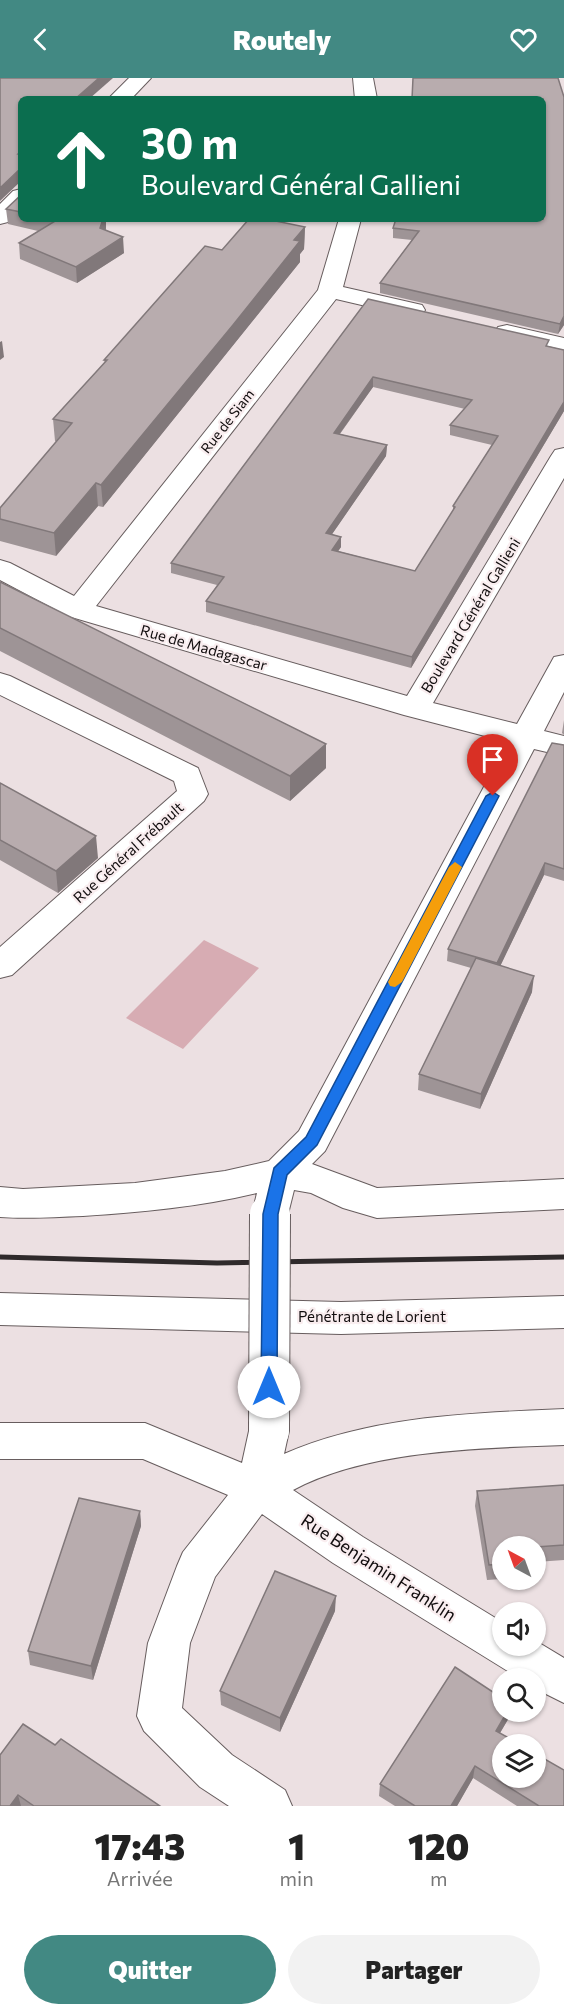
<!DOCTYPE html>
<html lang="fr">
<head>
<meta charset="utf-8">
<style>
  :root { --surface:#fff; --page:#f2f2f2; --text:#222; --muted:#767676; --accent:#428983 }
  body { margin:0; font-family:Commissioner,sans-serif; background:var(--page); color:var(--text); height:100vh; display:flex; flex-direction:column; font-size:22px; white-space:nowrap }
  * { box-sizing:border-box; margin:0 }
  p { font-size:20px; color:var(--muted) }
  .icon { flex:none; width:33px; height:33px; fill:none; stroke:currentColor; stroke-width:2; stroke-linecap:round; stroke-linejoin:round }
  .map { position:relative; height:1728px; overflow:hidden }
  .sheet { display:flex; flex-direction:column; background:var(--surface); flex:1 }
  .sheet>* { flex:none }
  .guide { position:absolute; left:18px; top:18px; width:528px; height:126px; border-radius:9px; box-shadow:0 2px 4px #0004; background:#0b6e4f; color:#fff; overflow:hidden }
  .needle { width:39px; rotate:319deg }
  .controls { position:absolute; left:492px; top:1458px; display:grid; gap:12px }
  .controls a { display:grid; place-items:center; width:54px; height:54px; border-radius:50%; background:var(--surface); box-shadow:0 2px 4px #0004; font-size:30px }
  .pin { position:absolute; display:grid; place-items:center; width:51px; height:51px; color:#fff; margin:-62px -26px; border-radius:50% 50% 50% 0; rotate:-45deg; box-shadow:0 0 6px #0007 }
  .pin .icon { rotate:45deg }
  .me { position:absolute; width:66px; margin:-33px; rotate:0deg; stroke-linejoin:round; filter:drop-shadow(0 0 4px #0008) }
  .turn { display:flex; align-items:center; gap:21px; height:126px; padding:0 24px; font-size:27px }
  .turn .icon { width:78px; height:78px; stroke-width:2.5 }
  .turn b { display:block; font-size:42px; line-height:51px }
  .eta { display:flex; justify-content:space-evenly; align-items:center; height:102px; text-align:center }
  .eta b { font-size:36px; font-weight:800; line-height:42px }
  .button { display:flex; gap:12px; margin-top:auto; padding:12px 24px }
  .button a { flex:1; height:69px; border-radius:36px; background:var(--accent); color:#fff; font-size:24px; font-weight:800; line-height:69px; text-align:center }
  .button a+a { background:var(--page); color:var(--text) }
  header { display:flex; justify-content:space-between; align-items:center; height:78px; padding:0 24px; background:var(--accent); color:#fff; font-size:27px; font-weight:800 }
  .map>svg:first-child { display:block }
  .green { fill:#d7acb3 }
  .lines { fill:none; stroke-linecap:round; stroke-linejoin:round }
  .minor-casing { stroke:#675d5e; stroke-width:2 }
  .major-casing { stroke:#675d5e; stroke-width:2 }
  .minor { fill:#fff; fill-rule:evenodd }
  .major { fill:#fff; fill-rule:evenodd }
  .rail { stroke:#2f2a2b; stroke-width:5 }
  .minor-bridge-casing { stroke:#675d5e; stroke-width:42; stroke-linecap:butt }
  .minor-bridge { stroke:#fff; stroke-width:40 }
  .wall { fill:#9e9496; fill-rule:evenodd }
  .shaded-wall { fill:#81787a }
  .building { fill:#b8acae; stroke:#81787a; stroke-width:1.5; fill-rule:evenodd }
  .route { fill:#1a73e8; stroke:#114b97; stroke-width:1.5 }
  .slow { fill:#f59e0b }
  .labels { text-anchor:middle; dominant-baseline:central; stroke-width:4.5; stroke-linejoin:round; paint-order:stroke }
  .far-street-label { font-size:14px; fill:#110d0e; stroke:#f9edef }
  .street-label { font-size:15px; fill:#110d0e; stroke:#f9edef }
  .near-street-label { font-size:18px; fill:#110d0e; stroke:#f9edef }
</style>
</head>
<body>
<header><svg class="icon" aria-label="back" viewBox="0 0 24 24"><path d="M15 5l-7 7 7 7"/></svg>Routely<svg class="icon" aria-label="heart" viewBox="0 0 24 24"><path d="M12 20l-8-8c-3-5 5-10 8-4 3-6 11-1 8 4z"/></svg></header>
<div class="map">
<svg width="564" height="1728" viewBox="0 0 564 1728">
  <rect width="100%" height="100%" fill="#ece0e2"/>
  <polygon class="green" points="204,862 259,890 183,971 126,940"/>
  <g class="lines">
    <defs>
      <g id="minor">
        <polygon points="129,0 151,0 131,21 108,21"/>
        <polygon points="353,0 373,0 377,21 355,21"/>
        <polygon points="21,111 21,131 8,144 0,146 0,126 13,113"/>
        <path d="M339,141h22l-18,68 79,18 3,5 -3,5 -9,2 -77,-18 -240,307 311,90 144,-240 4,-6 9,-2v30l-131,225 84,21 37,-67 10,-2v37l-20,39 20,5v20l-30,-7 -209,402 -13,13 65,24 187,-9v30l-187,9 -34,-10 -32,-15 -17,-3 -6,24 -5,11 -13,4 -13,-4 -5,-11 5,-21c-57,14 -116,19 -174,23 -28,1 -55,3 -83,1v-30l23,2 112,-6 90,-12 44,-10 30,-30 209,-389 -104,-27 -336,-99 -68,-36v-20l10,3 64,33 244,-306z"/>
        <polygon points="507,247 564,260 564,274 498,259 495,254 498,249"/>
        <polygon points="0,595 10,598 198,690 208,716 204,723 12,897 0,900 0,869 177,713 174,703 0,617"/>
        <path d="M564,1331v36c-84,3 -196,5 -271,45l70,47 139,85v24h34v-5l28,17v45l-28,-14v-11h-17l-186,-115 -71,-49 -47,63 -25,66 -8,65 50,47 53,35 7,16h-63l-29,-19 -56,-56 -7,-15 11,-73 29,-77 6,-14 45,-57 -85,-36h-143v-36h145l97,40 7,-32 6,-12 14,-6 14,6 6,12 -5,23c86,-38 187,-41 280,-45z"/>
      </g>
      <polygon id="major" points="0,1215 341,1224 564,1218 564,1250 341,1256 0,1247"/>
    </defs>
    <use href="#minor" class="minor-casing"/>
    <use href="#major" class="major-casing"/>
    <use href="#minor" class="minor"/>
    <use href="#major" class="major"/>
    <polyline class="rail" points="0,1179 217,1185 564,1179"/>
    <defs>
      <polyline id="minor-bridge" points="269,1353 270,1136"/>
    </defs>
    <use href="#minor-bridge" class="minor-bridge-casing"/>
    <use href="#minor-bridge" class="minor-bridge"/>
  </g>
  <g class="wall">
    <polygon points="564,19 564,247 558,256 380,215 380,205 412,162 393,160 393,150"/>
    <polygon points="21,117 21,141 106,141 106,152 124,175 77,205 20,181 19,165 38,153 8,146 6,131"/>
    <polygon points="305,149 304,171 300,176 300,184 103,429 98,428 56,478 0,463 0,430 57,364 55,363 53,341 105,285 104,282 222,172"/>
    <path d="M368,221l196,51v61l-153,257 -205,-56v-11l11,-16 -46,-12v-10zM373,309l92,22 -15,16v10l42,10 -39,61v5l-38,60 -77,-20 3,-4v-10l-9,-3 54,-78 1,-11 -47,-11z"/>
    <polygon points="0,504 326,666 326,690 290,723 0,573"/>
    <polygon points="564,642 564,657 562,655"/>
    <polygon points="564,667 564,803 544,797 500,888 532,914 480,1031 418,1012 419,996 471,890 447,883 448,871"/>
    <polygon points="0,705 98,780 58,815 0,782"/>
    <polygon points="564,1407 564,1482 536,1484 536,1468 502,1468 502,1501 487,1502 475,1428 477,1413"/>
    <polygon points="140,1433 141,1448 93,1602 30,1587 28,1573"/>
    <polygon points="335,1533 280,1654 221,1627 220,1613"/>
    <polygon points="510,1638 500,1655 564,1728 517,1728 473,1700 457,1728 395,1728 379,1718 380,1706"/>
    <polygon points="55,1667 160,1728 0,1728"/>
  </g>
  <g class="shaded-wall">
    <polygon points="99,0 113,0 89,21 75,21"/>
    <polygon points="21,90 21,103 0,123 0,110"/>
    <polygon points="103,141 106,141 106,150 101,165 100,150"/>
    <polygon points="305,149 304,171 300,176 300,184 103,429 101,407"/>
    <polygon points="123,159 124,175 77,205 76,189"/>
    <polygon points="564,238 564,247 558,256 560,246"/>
    <polygon points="2,263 4,279 0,282 0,264"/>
    <polygon points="373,299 373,309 333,365 334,355"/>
    <polygon points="564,324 564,333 411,590 412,579"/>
    <polygon points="387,367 386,378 326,465 326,455"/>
    <polygon points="96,405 98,428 56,478 54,455"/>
    <polygon points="341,459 341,469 332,482 332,472"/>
    <polygon points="326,666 326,690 290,723 290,698"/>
    <polygon points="96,758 98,780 58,815 56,793"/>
    <polygon points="545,785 544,797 496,897 497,885"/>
    <polygon points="534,898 532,914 480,1031 481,1016"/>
    <polygon points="140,1433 141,1448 93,1602 91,1588"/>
    <polygon points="336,1518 335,1533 280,1654 280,1640"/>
    <polygon points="507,1634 511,1634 510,1638 494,1665 496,1653"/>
    <polygon points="475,1688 473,1700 457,1728 451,1728"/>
    <polygon points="18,1717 21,1728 10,1728"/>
  </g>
  <g class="building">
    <polygon points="0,0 99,0 75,21 21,21 21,74 18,76 21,77 21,90 0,110"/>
    <polygon points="413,0 558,0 564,19 564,238 560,246 380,205 419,153 393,150 396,141 543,141 543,21 412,21"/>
    <polygon points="21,117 21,134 6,131"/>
    <polygon points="51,141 103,141 100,150 123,159 76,189 19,165 57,142"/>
    <polygon points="249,141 266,141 305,149 294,162 300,163 233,247 101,407 96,405 54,455 0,441 0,430 72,345 53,341 107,282 104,282 205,168 222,172"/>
    <path d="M368,221l181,41 -3,6 18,4v52l-152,255 -206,-56 18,-24 -53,-14zM373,299l99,23 -22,25 48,11 -45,70 2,1 -40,64 -83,-21 9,-13 -15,-4 61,-88 -53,-12z"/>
    <polygon points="0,504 326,666 290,698 0,550"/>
    <polygon points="552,665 564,667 564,791 545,785 497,885 448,871"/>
    <polygon points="0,705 96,758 56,793 0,762"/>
    <polygon points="476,880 534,898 481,1016 419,996"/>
    <polygon points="564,1407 564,1467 536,1469 536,1468 502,1468 502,1486 489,1487 477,1413"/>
    <polygon points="79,1420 140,1433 91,1588 28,1573"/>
    <polygon points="275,1493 336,1518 280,1640 220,1613"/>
    <polygon points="455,1589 502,1620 502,1634 507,1634 496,1653 520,1666 502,1666 502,1700 536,1700 536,1676 564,1692 564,1728 539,1728 475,1688 451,1728 415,1728 380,1706"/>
    <polygon points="23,1646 55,1667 61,1661 160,1728 34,1728 18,1717 10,1728 0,1728 0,1677"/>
  </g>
  <polygon class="route" points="493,714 499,718 317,1067 287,1097 278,1136 277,1309 275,1314 269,1316 263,1314 261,1309 263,1136 274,1090 306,1059 486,718"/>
  <polygon class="slow" points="455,784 462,789 402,904 395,909 390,908 388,904 449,789"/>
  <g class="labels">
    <g class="far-street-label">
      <text transform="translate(227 343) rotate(-52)">Rue de Siam</text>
    </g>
    <g class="street-label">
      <text transform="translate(470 537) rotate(-59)">Boulevard Général Gallieni</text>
      <text transform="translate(204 569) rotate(16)">Rue de Madagascar</text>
      <text transform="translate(128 774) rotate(-42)">Rue Général Frébault</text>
      <text x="372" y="1238">Pénétrante de Lorient</text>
    </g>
    <g class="near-street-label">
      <text transform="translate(379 1489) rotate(33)">Rue Benjamin Franklin</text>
    </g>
  </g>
</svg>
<div class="controls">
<a><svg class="needle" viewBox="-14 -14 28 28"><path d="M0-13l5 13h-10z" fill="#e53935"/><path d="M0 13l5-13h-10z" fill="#767676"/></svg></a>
<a><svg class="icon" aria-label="sound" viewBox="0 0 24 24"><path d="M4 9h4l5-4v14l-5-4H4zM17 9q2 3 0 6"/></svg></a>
<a><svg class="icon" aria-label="search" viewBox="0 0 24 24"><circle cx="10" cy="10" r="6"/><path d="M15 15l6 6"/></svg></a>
<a><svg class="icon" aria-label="layers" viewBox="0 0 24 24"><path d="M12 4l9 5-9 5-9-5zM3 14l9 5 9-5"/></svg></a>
</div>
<div class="pin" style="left:493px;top:718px;background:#d93025"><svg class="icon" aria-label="arrive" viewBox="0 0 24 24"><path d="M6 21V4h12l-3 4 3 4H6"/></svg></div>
<svg class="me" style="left:269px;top:1309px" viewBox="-20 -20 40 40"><circle r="19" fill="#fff"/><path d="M0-13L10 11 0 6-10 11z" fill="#1a73e8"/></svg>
<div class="guide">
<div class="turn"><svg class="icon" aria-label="ahead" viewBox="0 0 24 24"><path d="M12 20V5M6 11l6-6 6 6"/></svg><div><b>30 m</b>Boulevard Général Gallieni</div></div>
</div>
</div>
<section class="sheet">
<div class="eta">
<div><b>17:43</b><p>Arrivée</p></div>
<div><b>1</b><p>min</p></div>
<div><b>120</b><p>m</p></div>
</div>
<div class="button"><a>Quitter</a><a>Partager</a></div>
</section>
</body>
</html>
